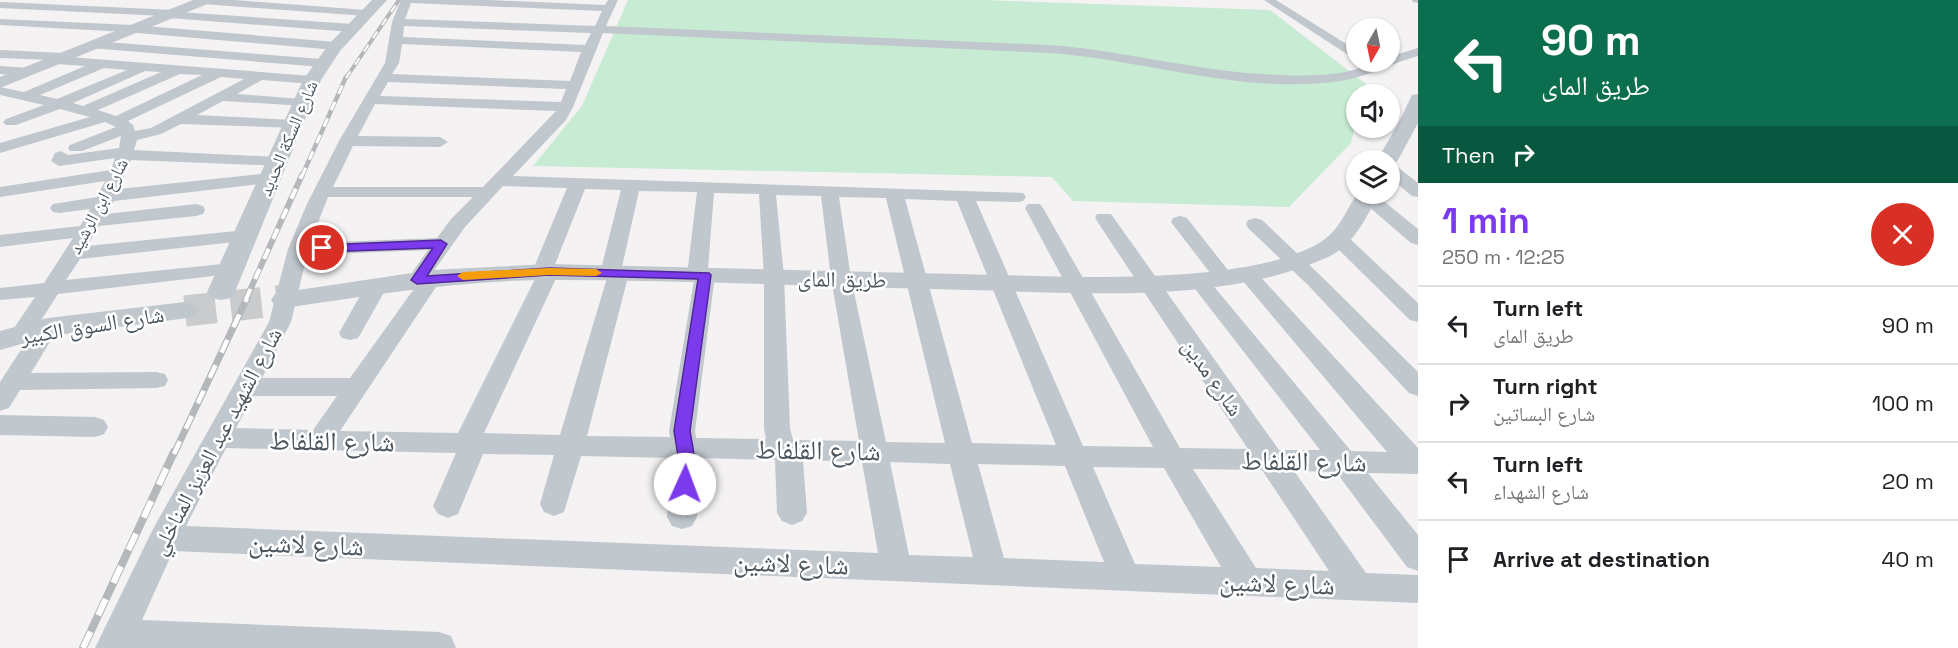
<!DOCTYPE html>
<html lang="en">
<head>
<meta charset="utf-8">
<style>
  :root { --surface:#fff; --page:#f6f6f6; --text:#202124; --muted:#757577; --line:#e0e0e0; --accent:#7c3aed }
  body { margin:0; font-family:"Space Grotesk","Noto Naskh Arabic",sans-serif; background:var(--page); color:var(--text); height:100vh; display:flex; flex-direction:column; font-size:22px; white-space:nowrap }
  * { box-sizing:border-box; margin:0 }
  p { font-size:20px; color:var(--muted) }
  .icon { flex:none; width:33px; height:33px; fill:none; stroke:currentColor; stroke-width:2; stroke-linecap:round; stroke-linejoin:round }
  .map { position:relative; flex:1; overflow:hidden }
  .drawer { display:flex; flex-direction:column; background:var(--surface); width:540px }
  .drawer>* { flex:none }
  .guide { background:#0b6e4f; color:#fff; overflow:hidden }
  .needle { width:39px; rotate:189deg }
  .controls { position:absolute; left:1346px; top:18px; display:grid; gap:12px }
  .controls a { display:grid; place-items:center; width:54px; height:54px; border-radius:50%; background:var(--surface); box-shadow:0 2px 4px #0004; font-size:30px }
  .pin { position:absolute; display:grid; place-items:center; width:51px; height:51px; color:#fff; margin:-26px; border:3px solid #fff; border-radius:50%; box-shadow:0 2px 6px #0007 }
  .me { position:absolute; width:66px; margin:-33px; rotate:2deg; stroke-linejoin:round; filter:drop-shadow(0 0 4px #0008) }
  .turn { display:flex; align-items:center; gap:21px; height:126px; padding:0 24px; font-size:27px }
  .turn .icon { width:78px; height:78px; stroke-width:2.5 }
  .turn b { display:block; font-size:42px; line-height:51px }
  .then { display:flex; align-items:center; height:57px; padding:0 24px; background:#0003; gap:12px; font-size:22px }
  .round { display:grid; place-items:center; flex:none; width:63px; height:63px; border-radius:32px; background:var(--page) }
  .headline { display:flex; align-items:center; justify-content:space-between; height:102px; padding:0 24px }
  h1 { font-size:36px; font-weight:700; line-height:45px; color:var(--accent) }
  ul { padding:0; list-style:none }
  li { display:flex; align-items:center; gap:18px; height:78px; padding:0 24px; border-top:2px solid var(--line) }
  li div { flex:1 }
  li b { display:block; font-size:22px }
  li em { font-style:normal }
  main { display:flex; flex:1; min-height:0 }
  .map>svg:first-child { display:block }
  .green { fill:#c7ebd3 }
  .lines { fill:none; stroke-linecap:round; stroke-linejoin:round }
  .tertiary-tunnel { stroke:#cacbcd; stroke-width:31; stroke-dasharray:31 15; stroke-linecap:butt }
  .minor { fill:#c0c7cd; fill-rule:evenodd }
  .tertiary { fill:#c0c7cd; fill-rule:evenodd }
  .rail-far4-casing { stroke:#b5b8bb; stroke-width:4 }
  .rail-far3-casing { stroke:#b5b8bb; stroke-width:4.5 }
  .rail-far2-casing { stroke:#b5b8bb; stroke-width:6 }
  .rail-far1-casing { stroke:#b5b8bb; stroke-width:7 }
  .rail-casing { stroke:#b5b8bb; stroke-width:8 }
  .rail-far4 { stroke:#fff; stroke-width:2; stroke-dasharray:8; stroke-linecap:butt }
  .rail-far3 { stroke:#fff; stroke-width:3; stroke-dasharray:9; stroke-linecap:butt }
  .rail-far2 { stroke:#fff; stroke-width:4; stroke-dasharray:11; stroke-linecap:butt }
  .rail-far1 { stroke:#fff; stroke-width:4.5; stroke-dasharray:14; stroke-linecap:butt }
  .rail { stroke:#fff; stroke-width:6; stroke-dasharray:18; stroke-linecap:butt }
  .route { fill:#7c3aed; stroke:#51269a; stroke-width:1.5 }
  .slow { fill:#f59e0b }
  .labels { text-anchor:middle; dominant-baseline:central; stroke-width:5; stroke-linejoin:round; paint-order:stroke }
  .far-street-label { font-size:18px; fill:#4c565e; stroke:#fff }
  .street-label { font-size:22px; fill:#4c565e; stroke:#fff }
  .near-street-label { font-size:27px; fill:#4c565e; stroke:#fff }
</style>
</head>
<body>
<main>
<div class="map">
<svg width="1418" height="648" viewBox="0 0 1418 648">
  <rect width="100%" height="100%" fill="#f4f2f2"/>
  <polygon class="green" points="628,0 983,0 1270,10 1366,84 1363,94 1356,94 1356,123 1351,143 1289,207 1073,201 1052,177 533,166 582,106"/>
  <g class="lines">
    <polyline class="tertiary-tunnel" points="185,311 285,300"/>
    <g class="minor">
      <polygon points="198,0 234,0 366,10 372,13 366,16 203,4 199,3"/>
      <path d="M401,0h88l116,5 3,-5h10l-12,26 444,19c78,6 153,28 231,30 21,1 44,1 64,-3 15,-3 28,-10 44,-10v-5l29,-9v8c-26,7 -51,21 -78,25 -97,14 -194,-21 -290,-28l-447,-20 -30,74 -7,13 -53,56 510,17 3,4 -3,4 -6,1 -41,-1 107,245 70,1 -128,-239 3,-4h12l3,4 137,240 68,1 -153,-231 2,-4h14l168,236h41l-128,-165 -3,-4 3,-4 7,-2 7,2 145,174 36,1 -150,-178 3,-4 7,-2 7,2 164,178v26l-50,-1 50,62v36l-11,-4 -71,-95 -42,-1 72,102 52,2v28l-1245,-52 -31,69 297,12 12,4 5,12h-361l58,-119 116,-207 19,-73 19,-45 32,-63 46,-78 7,-41zM411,3l191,8 -7,15 -190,-7zM404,26l187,7 -6,12 -182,-8zM402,44l179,8 -11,29 -178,-7 7,-11zM388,82l178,7 -5,13 -181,-6zM375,104l181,7 -73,76h-150l20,-41 87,1 8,-5 -8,-5 -82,-1zM503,186l64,2 -35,84 4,5 -78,156 -118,-2 102,-153 -3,-4 -6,-2 32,-45zM585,189l36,1 -21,83 7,5 -47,157 -76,-2 75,-161 -5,-5zM639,191l58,1 -10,83 7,5 -25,151 1,6 -83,-1 42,-163 -3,-4 -4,-2zM714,193l45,1 5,83v151l2,11 -70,-1 -1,-7 20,-156 -7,-6zM776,195l45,1 10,82 28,163 -66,-1 -3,-12 -6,-151zM328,197h145l-22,22 -14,19 -127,5zM839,197l47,1 59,245 -59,-1 -35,-164zM905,199l52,2 99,244 -84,-2zM428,250l-21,30 3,4 6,2 -66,92h-88l29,-56 16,-67zM253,396h84l-24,34 -77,-2zM226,448l230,5 -23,53 5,8 10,4 10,-4 25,-60 71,1 -14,49 4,8 10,4 10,-4 17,-56 91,2 -5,59 5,9 10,3 10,-3 5,-9 3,-59 75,2 2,53 5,8 10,4 10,-4 5,-8 -4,-53 59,2 16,91 -692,-27zM890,462l60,2 23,93 -64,-2zM978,464l87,2 39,96 -100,-4zM1093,467l71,1 57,99 -86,-3zM1193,469l69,1 67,101 -73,-3z"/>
      <polygon points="1264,0 1276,0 1356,50 1356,60"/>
      <polygon points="1412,0 1418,0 1418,3 1413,2"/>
      <polygon points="0,2 174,10 179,12 352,24 358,28 352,32 169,18 164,16 0,8"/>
      <polygon points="0,19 133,25 336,42 342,46 336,50 126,32 0,25"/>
      <polygon points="94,41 322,59 329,63 322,67 90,48 88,45"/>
      <path d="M0,50l63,3 6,4 243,19 7,4 -7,4 -50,-4 -25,14 64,5 5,1 2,3 -2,3 -83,-5 -26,14 96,5 8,5 -3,3 -117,-4 -20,10 -24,6 -3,10 143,7 6,1 2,4 -2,4 -152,-6 -12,29 152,-16 6,1 3,4 -3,4 -163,19 -8,13 90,-10 7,2 2,4 -2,4 -7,2 -97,10 -12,20 159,-16 7,2 3,4 -3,4 -173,19 -14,21 166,-17 7,2 3,4 -3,4 -181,21 -18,28 8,-2 8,2 3,5 -28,46 125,-1 9,2 3,6 -3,6 -9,2 -136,2 -11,18 -9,3v-29l28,-43 -7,2 -8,-2 -3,-5 25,-37 -35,3v-12l44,-5 29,-45 -73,9v-12l80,-9 10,-17 -31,4 -6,-1 -3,-4 3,-4 44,-7 8,-16 -105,16v-10l111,-17 4,-12 -56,8 -8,-5 4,-8 6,-2 7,4 51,-7 2,-12 -39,15h-12l-2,-3 2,-3 46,-18 -11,-5 -105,31v-10l90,-26 -30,-8 -44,16h-10l-3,-3 3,-3 38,-14 -44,-10v-8l24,5 61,-26 -29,-2 -6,-4 -50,-2zM104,68l23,2 -70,29 -17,-4zM145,71l16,1 -78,34 -10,-3zM180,74l22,1 -86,41 -18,-6zM221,77l23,2 -93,49 -16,3 -2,-6 -5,-4z"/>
      <polygon points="0,66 28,68 35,72 28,76 0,74"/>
      <polygon points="1389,164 1395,165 1418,183 1418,197 1412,196 1389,177"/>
      <polygon points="1360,194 1375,194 1418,229 1418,245 1411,243 1361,200 1358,196"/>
      <polygon points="1180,216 1187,218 1231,274 1234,278 1231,282 1224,284 1217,282 1171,222 1173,218"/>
      <polygon points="1255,218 1262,220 1323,278 1418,372 1418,396 1409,393 1309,286 1248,228 1246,224 1248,220"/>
      <polygon points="1339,233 1346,235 1418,303 1418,322 1410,320 1332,243 1329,239 1332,235"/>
      <polygon points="376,281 383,283 387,287 361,333 358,338 350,340 342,338 339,333 365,287 369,283"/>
      <polygon points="0,415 95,417 104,420 108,427 104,434 95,437 0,435"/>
    </g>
    <g class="tertiary">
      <polygon points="193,0 212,0 210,3 0,88 0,77"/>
      <polygon points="372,0 387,0 340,51 321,80 235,292 231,298 221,300 211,298 207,292 303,80 329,44"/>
      <polygon points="1418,94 1418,123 1398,160 1394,164 1389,166 1389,160 1377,160 1398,124 1412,95"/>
      <path d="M1357,194h22c-14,25 -25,52 -53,64 -104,46 -243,35 -354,32 -140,-3 -281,-10 -421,-10 -90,0 -178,15 -266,28l-10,-2 -4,-6 4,-6 10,-2 147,-22 117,-6 527,13c65,0 196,0 249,-38 15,-11 22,-30 32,-45z"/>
      <polygon points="185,302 195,305 199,311 195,317 50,336 0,350 0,331 48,318"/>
    </g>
    <defs>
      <polyline id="rail-far4" points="346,78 399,0"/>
      <polyline id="rail-far3" points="302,176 346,77"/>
      <polyline id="rail-far2" points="246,299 302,175"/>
      <polyline id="rail-far1" points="174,454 247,298"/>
      <polyline id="rail" points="83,648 174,452"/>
    </defs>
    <use href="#rail-far4" class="rail-far4-casing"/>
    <use href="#rail-far3" class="rail-far3-casing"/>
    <use href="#rail-far2" class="rail-far2-casing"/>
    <use href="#rail-far1" class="rail-far1-casing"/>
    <use href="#rail" class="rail-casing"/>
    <use href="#rail-far4" class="rail-far4"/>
    <use href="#rail-far3" class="rail-far3"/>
    <use href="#rail-far2" class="rail-far2"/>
    <use href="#rail-far1" class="rail-far1"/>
    <use href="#rail" class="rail"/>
  </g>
  <path class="route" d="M441,240l6,4 -20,32 122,-8 160,5 2,2 -21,156c3,17 9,42 1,58l-6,2 -6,-2 -3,-5 2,-28 -4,-25 24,-152 -149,-4 -132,9 -6,-4 22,-32 -111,4 -6,-4 6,-3z"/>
  <polygon class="slow" points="549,268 596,269 602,273 596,276 549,275 463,280 457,276 463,272"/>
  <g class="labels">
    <g class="far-street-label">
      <text transform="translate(288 138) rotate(-67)">شارع السكة الحديد</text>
      <text transform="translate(98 206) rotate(-62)">شارع ابن الرشيد</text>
    </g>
    <g class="street-label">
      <text transform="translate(842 279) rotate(1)">طريق الماى</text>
      <text transform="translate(92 325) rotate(-9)">شارع السوق الكبير</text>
      <text transform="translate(1213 377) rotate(55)">شارع مدين</text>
      <text transform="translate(216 441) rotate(-62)">شارع الشهيد عبد العزيز المناخلي</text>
    </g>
    <g class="near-street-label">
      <text transform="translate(332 441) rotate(1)">شارع القلفاط</text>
      <text transform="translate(818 450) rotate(1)">شارع القلفاط</text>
      <text transform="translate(1304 461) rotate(1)">شارع القلفاط</text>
      <text transform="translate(306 544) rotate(2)">شارع لاشين</text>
      <text transform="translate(791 563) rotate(2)">شارع لاشين</text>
      <text transform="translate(1277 583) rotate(2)">شارع لاشين</text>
    </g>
  </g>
</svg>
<div class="controls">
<a><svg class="needle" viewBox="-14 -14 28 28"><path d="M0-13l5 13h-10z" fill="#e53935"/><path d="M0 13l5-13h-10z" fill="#757577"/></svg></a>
<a><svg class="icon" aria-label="sound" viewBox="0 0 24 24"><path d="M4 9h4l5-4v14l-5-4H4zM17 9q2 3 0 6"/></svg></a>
<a><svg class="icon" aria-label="layers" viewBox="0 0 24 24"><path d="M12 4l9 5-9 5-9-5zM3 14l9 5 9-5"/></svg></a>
</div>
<div class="pin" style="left:322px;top:248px;background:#d93025"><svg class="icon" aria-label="arrive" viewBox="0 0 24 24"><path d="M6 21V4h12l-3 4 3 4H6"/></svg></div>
<svg class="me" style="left:685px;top:484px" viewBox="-20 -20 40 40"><circle r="19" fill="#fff"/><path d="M0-13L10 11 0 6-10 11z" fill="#7c3aed"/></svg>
</div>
<section class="drawer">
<div class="guide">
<div class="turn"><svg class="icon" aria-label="left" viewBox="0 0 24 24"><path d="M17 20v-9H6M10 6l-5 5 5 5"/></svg><div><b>90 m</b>طريق الماى</div></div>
<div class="then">Then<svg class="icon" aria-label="right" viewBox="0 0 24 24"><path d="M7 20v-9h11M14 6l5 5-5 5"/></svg></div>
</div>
<div class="headline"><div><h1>1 min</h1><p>250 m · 12:25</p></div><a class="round" style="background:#d93025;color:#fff"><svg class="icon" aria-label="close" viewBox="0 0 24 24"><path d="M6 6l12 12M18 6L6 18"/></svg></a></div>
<ul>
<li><svg class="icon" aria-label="left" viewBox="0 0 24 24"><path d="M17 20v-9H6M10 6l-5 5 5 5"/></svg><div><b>Turn left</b><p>طريق الماى</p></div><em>90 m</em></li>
<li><svg class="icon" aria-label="right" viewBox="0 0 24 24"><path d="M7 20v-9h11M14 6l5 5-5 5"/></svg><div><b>Turn right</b><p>شارع البساتين</p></div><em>100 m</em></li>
<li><svg class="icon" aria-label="left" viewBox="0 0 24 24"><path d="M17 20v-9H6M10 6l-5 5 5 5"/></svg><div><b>Turn left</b><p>شارع الشهداء</p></div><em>20 m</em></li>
<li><svg class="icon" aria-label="arrive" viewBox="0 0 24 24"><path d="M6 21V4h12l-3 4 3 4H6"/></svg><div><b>Arrive at destination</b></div><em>40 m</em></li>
</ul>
</section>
</main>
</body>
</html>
